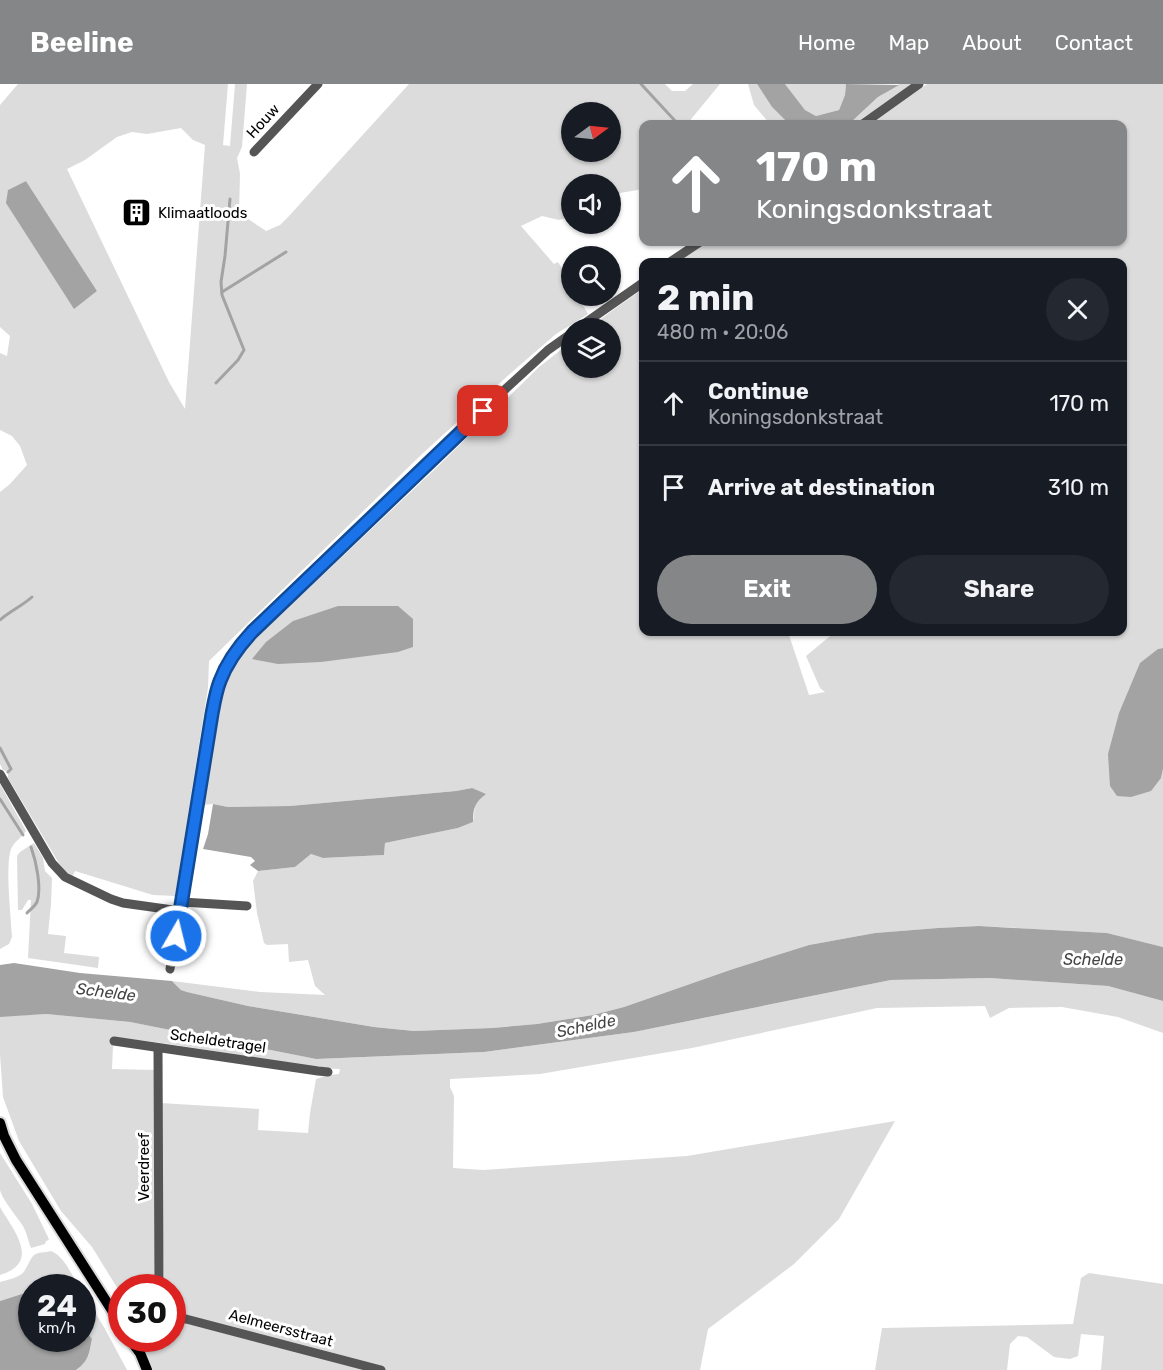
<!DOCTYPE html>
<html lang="en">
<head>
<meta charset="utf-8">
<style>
  :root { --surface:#171b24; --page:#242831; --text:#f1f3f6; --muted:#9ea1a6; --line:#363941; --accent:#858687 }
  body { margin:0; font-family:Rubik,sans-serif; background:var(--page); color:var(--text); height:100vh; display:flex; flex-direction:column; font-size:22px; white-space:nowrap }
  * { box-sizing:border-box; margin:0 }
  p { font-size:20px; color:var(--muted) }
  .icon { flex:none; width:33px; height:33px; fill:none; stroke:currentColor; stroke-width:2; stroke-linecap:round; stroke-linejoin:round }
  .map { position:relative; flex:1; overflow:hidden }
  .sheet { position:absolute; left:639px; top:174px; width:488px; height:378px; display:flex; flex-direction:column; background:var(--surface); border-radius:12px; box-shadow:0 2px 4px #0004 }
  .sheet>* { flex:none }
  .guide { position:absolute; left:639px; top:36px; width:488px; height:126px; border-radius:12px; box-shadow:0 2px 4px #0004; background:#858687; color:#fff; overflow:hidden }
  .needle { width:39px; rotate:75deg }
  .fabs { position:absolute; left:561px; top:18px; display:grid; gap:12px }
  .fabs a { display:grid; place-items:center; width:60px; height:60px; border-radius:50%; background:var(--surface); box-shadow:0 2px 4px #0004; font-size:30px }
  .speed { position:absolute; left:18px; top:1190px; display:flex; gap:12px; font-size:30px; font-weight:700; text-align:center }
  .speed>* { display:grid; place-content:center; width:78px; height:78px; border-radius:50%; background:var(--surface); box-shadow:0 2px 4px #0004; line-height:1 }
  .speed small { font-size:15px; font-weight:400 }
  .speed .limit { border:9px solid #d22; background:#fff; color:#111 }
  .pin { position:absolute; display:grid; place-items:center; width:51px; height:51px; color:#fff; margin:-26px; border-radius:12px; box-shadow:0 3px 9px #0006 }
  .me { position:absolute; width:66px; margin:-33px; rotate:8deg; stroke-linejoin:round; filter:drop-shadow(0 0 4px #0008) }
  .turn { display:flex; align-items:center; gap:21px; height:126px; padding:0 18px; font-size:27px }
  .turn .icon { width:78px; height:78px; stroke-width:2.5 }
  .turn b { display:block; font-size:42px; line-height:51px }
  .round { display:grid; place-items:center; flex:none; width:63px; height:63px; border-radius:32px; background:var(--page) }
  .summary { display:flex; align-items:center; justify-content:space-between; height:102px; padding:0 18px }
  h1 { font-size:36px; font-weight:700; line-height:45px }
  .action { display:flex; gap:12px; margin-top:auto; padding:12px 18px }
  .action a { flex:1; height:69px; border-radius:36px; background:var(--accent); color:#fff; font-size:24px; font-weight:700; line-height:69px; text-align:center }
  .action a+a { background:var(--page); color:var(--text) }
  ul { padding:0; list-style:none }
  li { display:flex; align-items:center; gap:18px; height:84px; padding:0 18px; border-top:2px solid var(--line) }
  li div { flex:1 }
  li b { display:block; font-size:22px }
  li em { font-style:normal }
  header { display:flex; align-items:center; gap:36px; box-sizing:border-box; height:84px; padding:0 30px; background:var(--accent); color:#fff }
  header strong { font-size:28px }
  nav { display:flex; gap:33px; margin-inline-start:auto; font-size:21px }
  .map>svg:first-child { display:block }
  .green { fill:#dcdcdc; fill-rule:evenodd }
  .water { fill:#a3a3a3 }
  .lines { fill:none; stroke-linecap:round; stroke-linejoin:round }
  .stream { stroke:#a3a3a3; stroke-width:3 }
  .major-casing { stroke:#dbdbdb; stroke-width:14 }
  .minor { stroke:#555; stroke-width:9 }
  .major { stroke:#000; stroke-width:10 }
  .route-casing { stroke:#114b97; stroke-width:15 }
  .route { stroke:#1a73e8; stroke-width:10 }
  .labels { text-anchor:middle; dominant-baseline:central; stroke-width:6; stroke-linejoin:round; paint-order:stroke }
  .street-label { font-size:15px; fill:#000; stroke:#fff }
  .poi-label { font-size:15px; fill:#000; stroke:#fff; text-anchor:start }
  .water-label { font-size:16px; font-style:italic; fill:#444; stroke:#fff }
</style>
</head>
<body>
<header>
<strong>Beeline</strong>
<nav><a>Home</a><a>Map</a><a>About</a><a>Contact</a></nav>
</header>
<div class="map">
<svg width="1163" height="1286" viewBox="0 0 1163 1286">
  <rect width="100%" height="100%" fill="#fff"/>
  <g class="green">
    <path d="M18,0h210l-5,61 7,1 5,-62h12l-5,63 -5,11 3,16 -1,39 27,18 14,-6 9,-9 120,-132h256l7,7h13l8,-7h27l-33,40h-43l-1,65 -23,4 -9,6 -1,-15h-38l-1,33 -12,3 -17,-4 -21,10 33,38 4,-2 13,21 1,13h6l10,18 -32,20 -44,38 -91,83 -212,206 -1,27 -33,208 -22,-1 -78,-24 -3,6 -9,-7 -55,-92v-6l-5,-2 -3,-6v-272l10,-8 17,-19 -7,-19 -8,-10 -12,-6v-77l7,3 3,-20 -10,-9v-222zM572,28h38v40h-38zM181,44l12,12 12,5 -20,264 -16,-27 -102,-213 18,-9 32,-23 15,-5 15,2zM26,97l71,110 -23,17 -66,-118z"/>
    <polygon points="748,0 757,0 772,23 789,40 770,40 754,21"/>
    <polygon points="785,0 846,0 845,11 839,26 816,32 805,26"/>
    <polygon points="899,0 914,0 856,40 849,40 878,13"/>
    <path d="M927,0h236v564l-5,1 3,129 2,-9v178l-56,-14 -54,-3 -74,-4 -41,2 -63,5 -66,12 -76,24 -109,38 -31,8 -56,9 -45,4 -78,3 -40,-4 -126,-21 -61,-14 -6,-2 -9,-9 88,11 65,3 -10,-9 -7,-26 -19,2 -1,-18 -21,1 -3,-2 -7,-30 -4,-32 5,-10 37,-4 16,-13 12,4 61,-3 1,-12 73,-15 15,-6 2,-16 3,-6 -6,-12 -16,3 -166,15 -62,1 -15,-3 -10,1 21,-117c8,-17 17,-32 29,-47l181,-171 105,-103 32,-25 1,26h38v-40h-21l24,-18 30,-21 1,343h144l21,63 16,-3 -5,-4 -14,-32 29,-24h287v-370h-444l29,-20h415v-118h-251z"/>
    <path d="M0,700l26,47c-4,6 -12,11 -15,18 -6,17 0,68 1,88l-3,7 -9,5z"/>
    <polygon points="34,759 43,774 45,787 52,794 51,820 48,850 66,852 64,869 99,873 98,884 28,874 31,816 28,816 22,826 18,826 17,772 20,768"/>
    <polygon points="990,894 1108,902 1163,917 1163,949 1118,933 1062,923 1009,924 990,934 985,922 877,924 692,964 540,990 450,995 450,1003 454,1012 453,1084 483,1086 687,1072 895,1037 839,1135 794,1180 708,1245 700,1286 153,1286 145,1266 138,1254 172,1254 173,1240 180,1240 181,1230 173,1229 172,1203 164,1203 160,1019 259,1025 258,1046 308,1049 310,1029 316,995 329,991 339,990 340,985 317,984 170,960 114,953 113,961 112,985 157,986 156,1203 122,1203 121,1210 92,1163 61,1127 19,1057 3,1013 0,970 0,933 4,932 46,930 130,938 316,975 484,968 634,948 891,896"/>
    <path d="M0,1069l32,51 16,33 1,3 -3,1 -1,3 -14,4c-3,-7 -4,-15 -8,-22 -6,-9 -21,-27 -23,-36 0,-11 0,-26 0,-37z"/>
    <path d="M0,1123c13,23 42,55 0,68z"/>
    <path d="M51,1167c13,5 21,24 28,36h-29l-7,-8 -9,8h-2l-1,2 -3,3 -28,9v-19c7,-2 17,-4 23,-9 4,-5 6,-12 10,-17 5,-5 12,-3 18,-5z"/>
    <polygon points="1089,1189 1163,1200 1163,1286 1101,1286 1104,1252 1081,1250 1078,1272 1070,1275 1054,1273 1027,1253 1018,1252 1010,1260 1007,1286 875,1286 882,1244 1073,1240 1081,1194"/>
    <path d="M83,1208l22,37 22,41h-51c13,-9 13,-17 16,-31l-9,-12z"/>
  </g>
  <g class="water">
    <polygon points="757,0 785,0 805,26 816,32 839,26 845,11 846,0 899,1 878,13 849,40 789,40 772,23"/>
    <polygon points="26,97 97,207 74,225 6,119 8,106"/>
    <polygon points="338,522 398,522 413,535 413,563 398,568 321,578 278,580 252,575 266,558 293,537"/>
    <polygon points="1163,564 1163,685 1161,694 1151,707 1131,713 1117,712 1110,702 1108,670 1119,629 1140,579 1158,565"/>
    <path d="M472,704l14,6c-11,8 -13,14 -13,28l-15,6 -73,15 -1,12 -61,3 -12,-4 -16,13 -37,4 -8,-6 5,-4 -4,-4 -48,-8 5,-15 5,-30 15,3 62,-1 166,-15z"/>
    <polygon points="979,842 1107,849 1163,863 1163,917 1108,902 990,894 891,896 634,948 484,968 316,975 130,938 46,930 0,933 0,881 14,879 80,889 172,897 181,906 187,908 248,922 374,943 414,947 492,944 537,940 593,931 624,923 733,885 809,861 875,849 938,844"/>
    <path d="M31,1205l1,49h50l1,-11 9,12c-3,14 -3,22 -16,31h-76v-69l28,-9z"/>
  </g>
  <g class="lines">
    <g class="stream">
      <polyline points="641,0 678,40"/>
      <polyline points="222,208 286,168"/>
      <polyline points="216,299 238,276 244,266 222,211 221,198 225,172 230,115"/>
      <path d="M0,536c10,-9 22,-14 32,-23"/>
      <polyline points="0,664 11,685 8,688"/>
      <polyline points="0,715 23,751"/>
      <path d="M27,829c3,-3 8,-7 10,-11 5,-14 -1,-41 -6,-55"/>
    </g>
    <defs>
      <g id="major">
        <polyline points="0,1039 4,1052 16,1076 122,1242"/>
        <polyline points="129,1254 140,1269 147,1286"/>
      </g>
    </defs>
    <use href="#major" class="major-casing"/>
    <g class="minor">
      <polyline points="863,40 919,0"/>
      <polyline points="254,68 318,0"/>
      <polyline points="670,178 700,158"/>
      <polyline points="578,244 644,198"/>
      <polyline points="0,690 52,779 65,793 111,815 123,819 180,827"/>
      <polyline points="182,818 247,822"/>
      <path d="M170,885l42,-255c2,-11 4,-23 8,-33 7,-19 19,-35 32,-50l247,-236 49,-45 24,-17"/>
      <polyline points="114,957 318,987 328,988"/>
      <polyline points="158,964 159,1203"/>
      <polyline points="172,1233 186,1235 381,1286"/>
    </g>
    <use href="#major" class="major"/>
  </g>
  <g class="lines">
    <defs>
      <path id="route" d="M176,852l36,-222c2,-11 4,-23 8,-33 7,-19 19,-35 32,-49l231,-221"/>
    </defs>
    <use href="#route" class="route-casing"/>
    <use href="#route" class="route"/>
  </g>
  <defs>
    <symbol id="building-square" viewBox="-11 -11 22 22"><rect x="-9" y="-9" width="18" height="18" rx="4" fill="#000" stroke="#fff"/><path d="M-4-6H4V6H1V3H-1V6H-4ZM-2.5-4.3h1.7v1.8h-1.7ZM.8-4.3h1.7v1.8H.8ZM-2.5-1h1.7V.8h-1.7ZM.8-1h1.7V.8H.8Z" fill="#fff"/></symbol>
  </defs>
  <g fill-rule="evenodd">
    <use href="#building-square" x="120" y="112" width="33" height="33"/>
  </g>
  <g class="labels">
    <g class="street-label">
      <text transform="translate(263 37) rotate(-47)">Houw</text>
      <text transform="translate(218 957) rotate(8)">Scheldetragel</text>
      <text transform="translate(144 1083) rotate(-90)">Veerdreef</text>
      <text transform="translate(281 1244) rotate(15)">Aelmeersstraat</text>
    </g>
    <g class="poi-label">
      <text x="158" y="129">Klimaatloods</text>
    </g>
    <g class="water-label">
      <text x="1093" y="875">Schelde</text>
      <text transform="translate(106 908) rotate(7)">Schelde</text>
      <text transform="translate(586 942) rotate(-12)">Schelde</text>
    </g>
  </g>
</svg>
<div class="fabs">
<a><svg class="needle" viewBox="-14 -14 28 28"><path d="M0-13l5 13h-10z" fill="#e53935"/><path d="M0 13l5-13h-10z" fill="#9ea1a6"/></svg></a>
<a><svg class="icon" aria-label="sound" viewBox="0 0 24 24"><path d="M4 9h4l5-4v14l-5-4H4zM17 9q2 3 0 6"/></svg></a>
<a><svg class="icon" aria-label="search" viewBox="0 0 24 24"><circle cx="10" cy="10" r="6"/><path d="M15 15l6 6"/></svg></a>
<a><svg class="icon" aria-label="layers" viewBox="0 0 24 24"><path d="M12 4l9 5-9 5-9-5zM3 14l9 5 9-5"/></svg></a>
</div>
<div class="speed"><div>24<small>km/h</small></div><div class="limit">30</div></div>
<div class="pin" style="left:483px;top:327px;background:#d93025"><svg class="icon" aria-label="arrive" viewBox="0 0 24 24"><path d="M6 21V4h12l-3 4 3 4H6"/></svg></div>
<svg class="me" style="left:176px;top:852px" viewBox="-20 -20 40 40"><circle r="17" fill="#1a73e8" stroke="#fff" stroke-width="3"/><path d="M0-11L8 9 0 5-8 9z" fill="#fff"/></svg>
<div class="guide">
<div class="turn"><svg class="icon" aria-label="ahead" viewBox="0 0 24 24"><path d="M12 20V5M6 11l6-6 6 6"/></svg><div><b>170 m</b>Koningsdonkstraat</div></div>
</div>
<section class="sheet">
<div class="summary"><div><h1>2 min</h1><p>480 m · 20:06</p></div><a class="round"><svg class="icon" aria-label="close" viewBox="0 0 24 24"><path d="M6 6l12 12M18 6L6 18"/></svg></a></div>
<ul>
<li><svg class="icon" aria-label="ahead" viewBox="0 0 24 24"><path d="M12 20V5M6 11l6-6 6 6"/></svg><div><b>Continue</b><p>Koningsdonkstraat</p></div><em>170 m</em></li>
<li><svg class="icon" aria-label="arrive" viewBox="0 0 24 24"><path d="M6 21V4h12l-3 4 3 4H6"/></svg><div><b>Arrive at destination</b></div><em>310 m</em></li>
</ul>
<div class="action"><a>Exit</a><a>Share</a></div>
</section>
</div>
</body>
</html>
